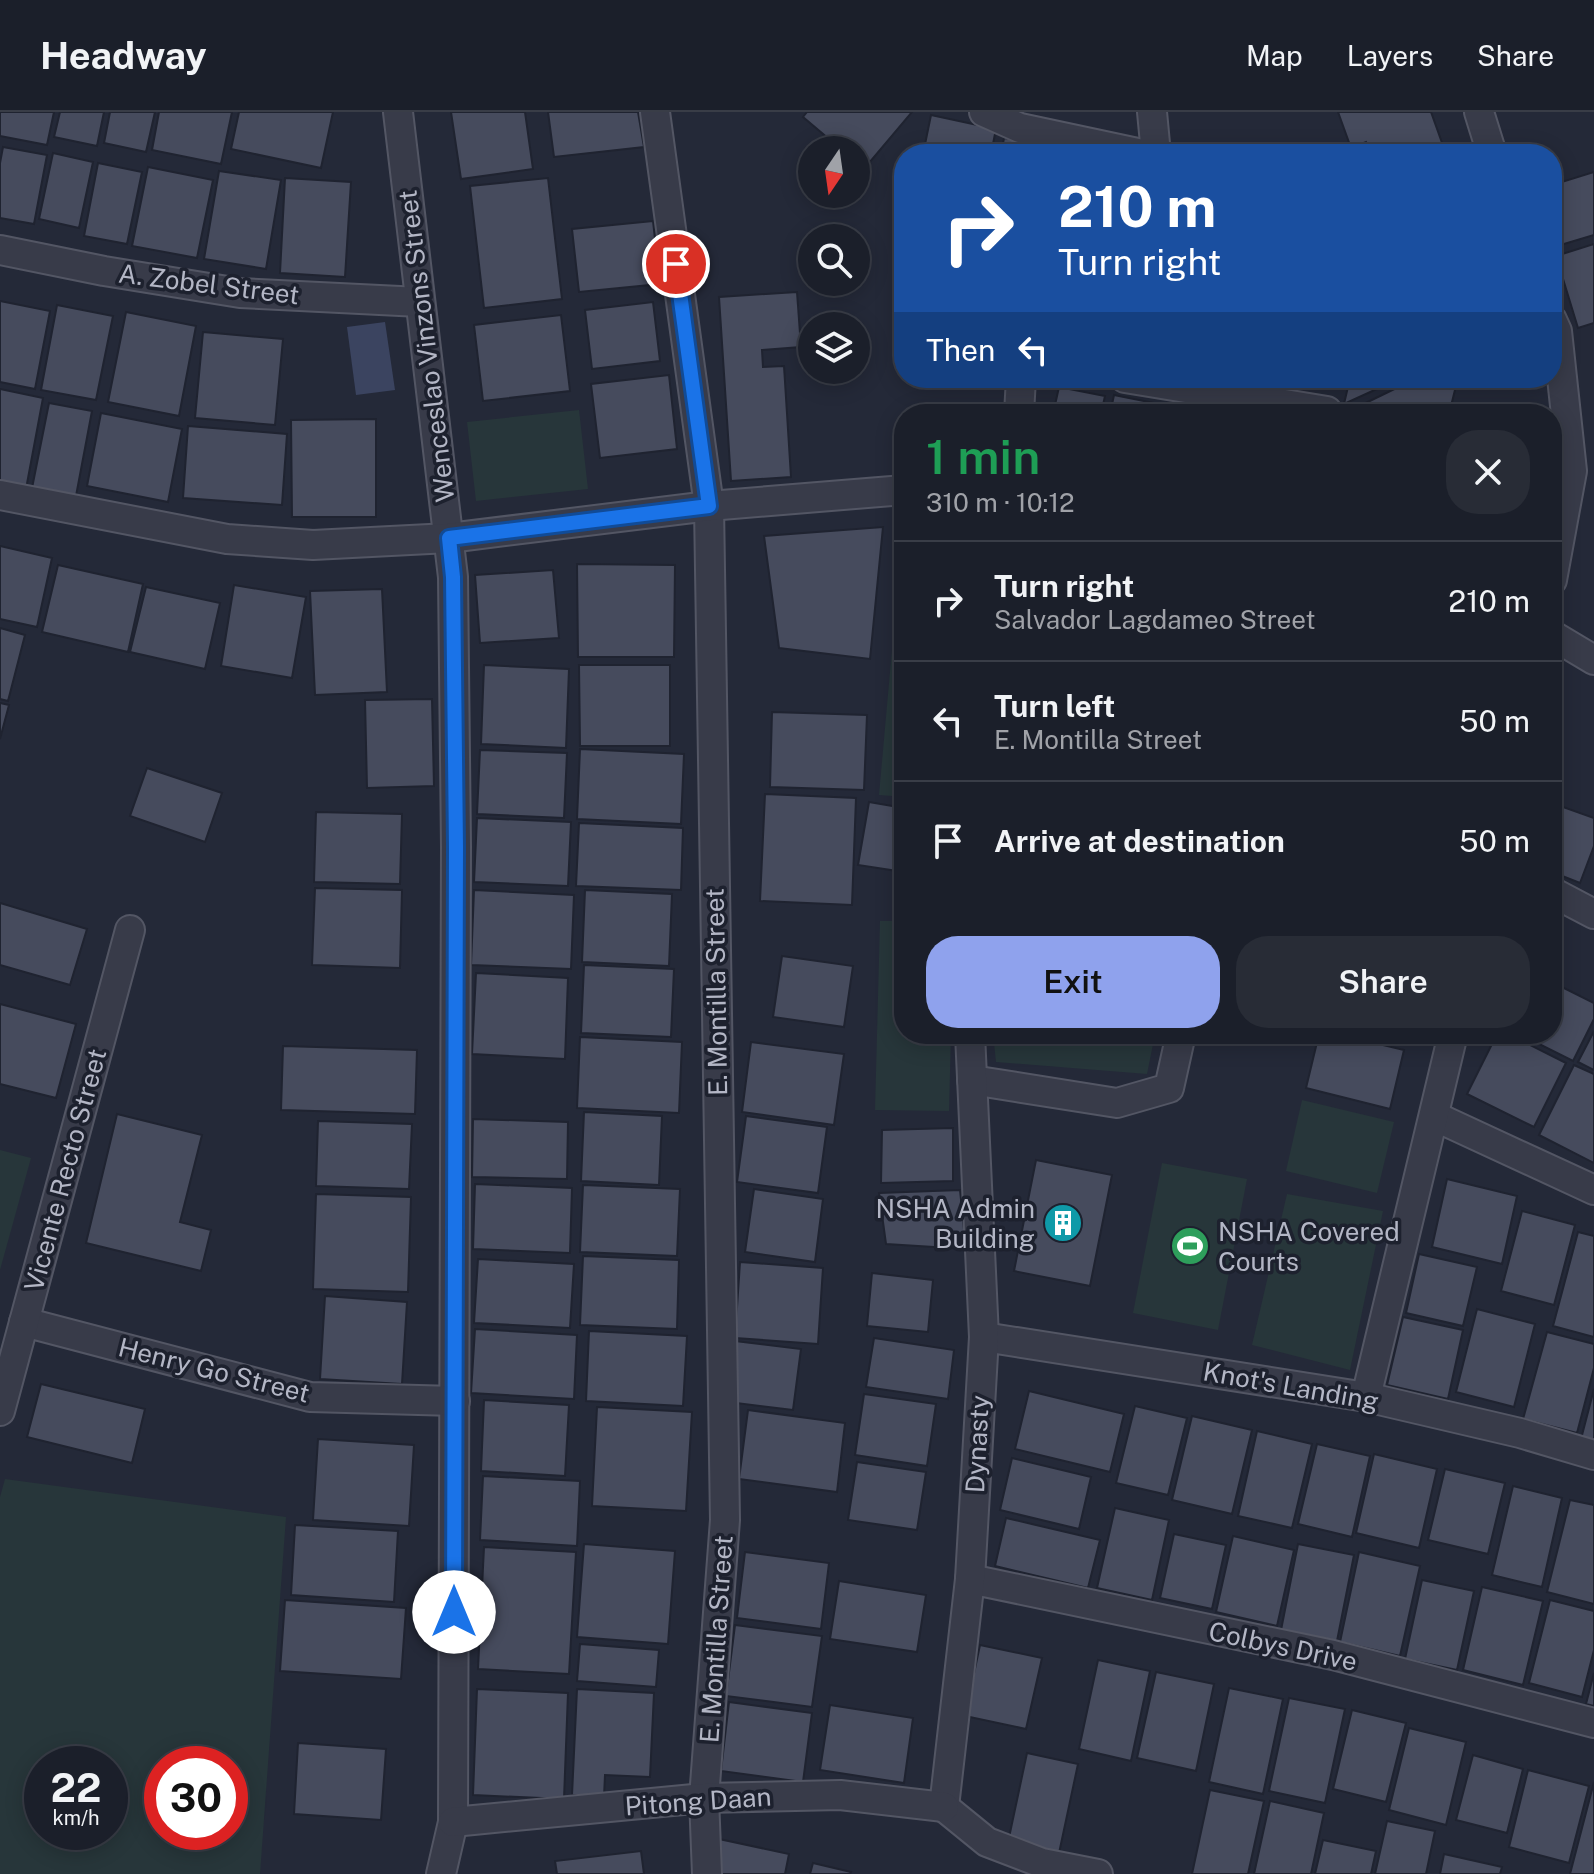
<!DOCTYPE html>
<html lang="en">
<head>
<meta charset="utf-8">
<style>
  :root { --surface:#1b1f2a; --page:#282c36; --text:#f1f3f6; --muted:#a0a2a8; --line:#393d47; --accent:#8fa2ed }
  body { margin:0; font-family:"Public Sans",sans-serif; background:var(--page); color:var(--text); height:100vh; display:flex; flex-direction:column; font-size:30px; white-space:nowrap }
  * { box-sizing:border-box; margin:0 }
  p { font-size:26px; color:var(--muted) }
  .icon { flex:none; width:44px; height:44px; fill:none; stroke:currentColor; stroke-width:2; stroke-linecap:round; stroke-linejoin:round }
  .map { position:relative; flex:1; overflow:hidden }
  .panel { position:absolute; left:894px; top:292px; width:668px; height:640px; display:flex; flex-direction:column; background:var(--surface); border-radius:32px; box-shadow:0 4px 20px #0003,0 0 0 2px var(--line) }
  .panel>* { flex:none }
  .guide { position:absolute; left:894px; top:32px; width:668px; height:244px; border-radius:32px; box-shadow:0 4px 20px #0003,0 0 0 2px var(--line); background:#1a4fa0; color:#fff; overflow:hidden }
  .needle { width:52px; rotate:193deg }
  .buttons { position:absolute; left:798px; top:24px; display:grid; gap:16px }
  .buttons a { display:grid; place-items:center; width:72px; height:72px; border-radius:50%; background:var(--surface); box-shadow:0 4px 20px #0003,0 0 0 2px var(--line); font-size:40px }
  .speed { position:absolute; left:24px; top:1634px; display:flex; gap:16px; font-size:40px; font-weight:700; text-align:center }
  .speed>* { display:grid; place-content:center; width:104px; height:104px; border-radius:50%; background:var(--surface); box-shadow:0 4px 20px #0003,0 0 0 2px var(--line); line-height:1 }
  .speed small { font-size:20px; font-weight:400 }
  .speed .limit { border:12px solid #d22; background:#fff; color:#111 }
  .pin { position:absolute; display:grid; place-items:center; width:68px; height:68px; color:#fff; margin:-34px; border:4px solid #fff; border-radius:50%; box-shadow:0 2px 8px #0007 }
  .me { position:absolute; width:88px; margin:-44px; rotate:0deg; stroke-linejoin:round; filter:drop-shadow(0 0 6px #0008) }
  .turn { display:flex; align-items:center; gap:28px; height:168px; padding:0 32px; font-size:36px }
  .turn .icon { width:104px; height:104px; stroke-width:2.5 }
  .turn b { display:block; font-size:56px; line-height:68px }
  .then { display:flex; align-items:center; height:76px; padding:0 32px; background:#0003; gap:16px; font-size:30px }
  .round { display:grid; place-items:center; flex:none; width:84px; height:84px; border-radius:32px; background:var(--page) }
  .headline { display:flex; align-items:center; justify-content:space-between; height:136px; padding:0 32px }
  h1 { font-size:48px; font-weight:600; line-height:60px; color:#1e9e55 }
  .button { display:flex; gap:16px; margin-top:auto; padding:16px 32px }
  .button a { flex:1; height:92px; border-radius:32px; background:var(--accent); color:#111; font-size:32px; font-weight:600; line-height:92px; text-align:center }
  .button a+a { background:var(--page); color:var(--text) }
  ul { padding:0; list-style:none }
  li { display:flex; align-items:center; gap:24px; height:120px; padding:0 32px; border-top:2px solid var(--line) }
  li div { flex:1 }
  li b { display:block; font-size:30px }
  li em { font-style:normal }
  header { display:flex; align-items:center; gap:48px; box-sizing:border-box; height:112px; padding:0 40px; background:var(--surface); border-bottom:2px solid var(--line) }
  header strong { font-size:38px }
  nav { display:flex; gap:44px; margin-inline-start:auto; font-size:28px }
  .map>svg:first-child { display:block }
  .green { fill:#27363a; fill-rule:evenodd }
  .water { fill:#3b4460 }
  .building { fill:#464b5d; stroke:#1f2330; stroke-width:2 }
  .lines { fill:none; stroke-linecap:round; stroke-linejoin:round }
  .minor-casing { stroke:#535664; stroke-width:32 }
  .minor { stroke:#383b49; stroke-width:28 }
  .route-casing { stroke:#114b97; stroke-width:20 }
  .route { stroke:#1a73e8; stroke-width:14 }
  .labels { text-anchor:middle; dominant-baseline:central; stroke-width:7; stroke-linejoin:round; paint-order:stroke }
  .street-label { font-size:26px; fill:#b3b6c5; stroke:#1d212e }
  .poi-label { font-size:26px; fill:#b3b6c5; stroke:#1d212e; text-anchor:end }
</style>
</head>
<body>
<header>
<strong>Headway</strong>
<nav><a>Map</a><a>Layers</a><a>Share</a></nav>
</header>
<div class="map">
<svg width="1594" height="1762" viewBox="0 0 1594 1762">
  <rect width="100%" height="100%" fill="#242938"/>
  <g class="green">
    <polygon points="579,298 588,377 476,389 467,310"/>
    <polygon points="901,437 904,437 904,685 879,683"/>
    <polygon points="880,809 904,809 904,922 951,922 949,999 875,998"/>
    <polygon points="993,922 1155,922 1147,962 996,950"/>
    <polygon points="1302,988 1394,1010 1377,1081 1286,1059"/>
    <polygon points="0,1038 31,1046 0,1158"/>
    <polygon points="1162,1051 1247,1067 1218,1218 1133,1201"/>
    <polygon points="1287,1082 1383,1099 1350,1258 1252,1233"/>
    <path d="M5,1367l281,38 -26,357h-260v-377zM42,1652h68v68h-68zM162,1652h68v68h-68z"/>
  </g>
  <polygon class="water" points="385,210 395,278 356,283 347,215"/>
  <g class="building">
    <polygon points="0,0 54,0 47,33 0,24"/>
    <polygon points="60,0 104,0 97,34 54,25"/>
    <polygon points="110,0 155,0 146,40 104,31"/>
    <polygon points="159,0 232,0 221,52 152,38"/>
    <polygon points="239,0 333,0 321,56 231,37"/>
    <polygon points="451,0 525,0 533,57 461,67"/>
    <polygon points="548,0 638,0 644,35 554,45"/>
    <polygon points="807,0 912,0 864,57 856,50 856,38 842,38 803,5"/>
    <polygon points="1338,0 1431,0 1446,42 1371,42 1366,30 1351,36"/>
    <polygon points="931,3 996,17 991,42 923,42"/>
    <polygon points="1004,26 1080,41 1079,42 1001,42"/>
    <polygon points="3,35 47,43 34,112 0,106 0,51"/>
    <polygon points="53,41 93,50 79,116 39,107"/>
    <polygon points="98,51 142,60 127,132 84,124"/>
    <polygon points="148,55 213,68 197,146 132,134"/>
    <polygon points="219,59 281,68 266,157 204,147"/>
    <polygon points="1594,60 1594,123 1554,135 1552,128 1552,73"/>
    <polygon points="285,66 351,70 345,165 280,161"/>
    <polygon points="548,66 562,187 484,196 470,74"/>
    <polygon points="653,109 660,172 579,180 572,117"/>
    <polygon points="1594,132 1594,211 1578,216 1556,144"/>
    <polygon points="797,180 801,235 762,238 763,255 784,254 791,365 731,369 719,185"/>
    <polygon points="0,189 50,199 35,277 0,270"/>
    <polygon points="653,190 660,249 592,257 585,198"/>
    <polygon points="57,193 113,204 96,288 41,278"/>
    <polygon points="126,200 196,214 179,304 108,290"/>
    <polygon points="561,203 570,279 483,289 474,213"/>
    <polygon points="203,220 283,227 275,313 195,306"/>
    <polygon points="669,263 677,337 600,346 591,272"/>
    <polygon points="1251,266 1290,266 1286,283 1249,274"/>
    <polygon points="1350,266 1401,266 1344,292"/>
    <polygon points="1417,266 1458,266 1449,302 1343,302"/>
    <polygon points="1059,275 1105,284 1101,302 1053,302"/>
    <polygon points="0,277 43,286 26,377 0,372"/>
    <polygon points="1114,283 1169,294 1168,302 1110,302"/>
    <polygon points="49,291 92,299 76,384 32,376"/>
    <polygon points="101,301 182,317 168,390 87,374"/>
    <polygon points="376,307 376,405 292,405 291,308"/>
    <polygon points="188,314 287,322 282,393 183,386"/>
    <polygon points="883,415 870,547 779,536 764,424"/>
    <polygon points="0,434 52,446 37,515 0,507"/>
    <polygon points="577,452 675,453 674,545 578,545"/>
    <polygon points="58,453 143,472 128,540 42,520"/>
    <polygon points="553,458 559,526 480,531 475,463"/>
    <polygon points="234,473 306,485 292,566 221,554"/>
    <polygon points="146,475 220,491 205,557 130,540"/>
    <polygon points="382,477 387,580 315,583 310,479"/>
    <polygon points="0,516 25,523 8,589 0,587"/>
    <polygon points="484,553 569,557 566,636 481,632"/>
    <polygon points="579,553 670,553 670,634 580,634"/>
    <polygon points="432,587 434,674 367,676 365,588"/>
    <polygon points="0,591 9,593 0,627"/>
    <polygon points="772,600 867,603 864,678 770,675"/>
    <polygon points="580,637 684,642 681,712 577,707"/>
    <polygon points="480,638 567,641 564,706 477,702"/>
    <polygon points="147,656 222,681 205,730 130,704"/>
    <polygon points="765,682 856,686 852,793 760,789"/>
    <polygon points="869,690 904,696 904,760 858,753"/>
    <polygon points="1552,691 1594,706 1594,734 1580,771 1552,760"/>
    <polygon points="316,700 402,702 400,772 314,770"/>
    <polygon points="477,706 571,710 568,774 474,770"/>
    <polygon points="579,711 683,716 681,778 576,774"/>
    <polygon points="315,776 402,778 400,856 312,853"/>
    <polygon points="474,778 574,783 571,857 471,853"/>
    <polygon points="585,778 672,782 669,854 582,850"/>
    <polygon points="0,791 87,817 70,873 0,853"/>
    <polygon points="782,844 853,854 844,915 773,905"/>
    <polygon points="584,853 674,857 671,925 581,921"/>
    <polygon points="476,861 568,866 565,947 472,942"/>
    <polygon points="1552,870 1594,891 1594,907 1573,949 1525,925 1526,922 1552,922"/>
    <polygon points="0,892 76,912 56,986 0,972"/>
    <polygon points="1594,919 1594,958 1578,950"/>
    <polygon points="1319,922 1337,922 1404,938 1390,997 1306,976"/>
    <polygon points="1367,922 1409,922 1407,931"/>
    <polygon points="1497,922 1508,922 1566,951 1534,1015 1467,982"/>
    <polygon points="580,925 682,930 679,1001 577,996"/>
    <polygon points="751,930 844,942 834,1013 742,1000"/>
    <polygon points="283,934 417,938 415,1002 281,998"/>
    <polygon points="1574,953 1594,962 1594,1051 1539,1023"/>
    <polygon points="584,1000 662,1004 659,1073 581,1069"/>
    <polygon points="117,1002 202,1023 180,1110 211,1118 201,1159 86,1131"/>
    <polygon points="746,1004 827,1015 818,1081 737,1070"/>
    <polygon points="473,1007 568,1010 567,1067 472,1065"/>
    <polygon points="318,1009 412,1012 409,1077 316,1074"/>
    <polygon points="953,1016 953,1069 881,1071 882,1018"/>
    <polygon points="1036,1048 1112,1063 1090,1174 1014,1159"/>
    <polygon points="1447,1067 1517,1084 1502,1152 1432,1135"/>
    <polygon points="475,1072 572,1076 570,1141 473,1137"/>
    <polygon points="583,1073 680,1077 677,1144 580,1140"/>
    <polygon points="754,1077 823,1087 815,1150 745,1140"/>
    <polygon points="960,1078 966,1137 886,1132 879,1081"/>
    <polygon points="316,1082 411,1085 408,1180 313,1177"/>
    <polygon points="1522,1099 1575,1113 1554,1193 1501,1179"/>
    <polygon points="1578,1120 1594,1124 1594,1225 1553,1214"/>
    <polygon points="1419,1142 1477,1155 1463,1214 1406,1201"/>
    <polygon points="583,1144 679,1148 677,1217 580,1213"/>
    <polygon points="478,1147 574,1152 570,1216 474,1211"/>
    <polygon points="740,1150 823,1156 818,1232 735,1226"/>
    <polygon points="872,1161 933,1168 928,1220 867,1214"/>
    <polygon points="325,1184 407,1190 402,1272 320,1267"/>
    <polygon points="1477,1197 1535,1212 1514,1295 1456,1280"/>
    <polygon points="1403,1205 1463,1218 1448,1287 1387,1273"/>
    <polygon points="475,1217 577,1223 574,1287 471,1281"/>
    <polygon points="589,1219 687,1224 683,1294 586,1289"/>
    <polygon points="1547,1220 1594,1232 1594,1256 1577,1321 1523,1307"/>
    <polygon points="874,1226 954,1238 948,1287 866,1275"/>
    <polygon points="735,1229 801,1237 793,1298 728,1290"/>
    <polygon points="41,1272 145,1297 132,1351 27,1325"/>
    <polygon points="1594,1277 1594,1330 1581,1327"/>
    <polygon points="1029,1279 1124,1302 1110,1360 1015,1337"/>
    <polygon points="864,1282 936,1292 927,1354 855,1343"/>
    <polygon points="484,1288 569,1293 565,1364 481,1359"/>
    <polygon points="1135,1294 1187,1306 1168,1383 1116,1371"/>
    <polygon points="597,1295 692,1300 686,1399 592,1394"/>
    <polygon points="748,1298 845,1311 837,1380 739,1367"/>
    <polygon points="1192,1304 1252,1318 1232,1402 1172,1388"/>
    <polygon points="1257,1319 1312,1332 1292,1416 1238,1404"/>
    <polygon points="318,1327 414,1333 409,1414 313,1408"/>
    <polygon points="1317,1332 1370,1344 1352,1425 1298,1412"/>
    <polygon points="1374,1342 1437,1357 1419,1436 1356,1421"/>
    <polygon points="1012,1346 1091,1365 1079,1417 1000,1398"/>
    <polygon points="857,1350 926,1360 917,1418 848,1408"/>
    <polygon points="1445,1357 1505,1371 1488,1442 1428,1428"/>
    <polygon points="483,1364 580,1369 577,1434 480,1428"/>
    <polygon points="1513,1374 1562,1386 1542,1475 1492,1463"/>
    <polygon points="1570,1388 1594,1393 1594,1492 1547,1480"/>
    <polygon points="1115,1396 1169,1408 1152,1488 1097,1476"/>
    <polygon points="1006,1406 1100,1428 1088,1476 995,1454"/>
    <polygon points="295,1413 398,1419 394,1490 291,1483"/>
    <polygon points="1174,1422 1226,1433 1212,1497 1160,1486"/>
    <polygon points="1233,1424 1294,1438 1277,1514 1216,1500"/>
    <polygon points="584,1432 675,1439 668,1532 577,1525"/>
    <polygon points="1298,1432 1354,1443 1337,1529 1281,1518"/>
    <polygon points="484,1435 576,1440 569,1562 478,1557"/>
    <polygon points="745,1440 829,1451 821,1517 737,1506"/>
    <polygon points="1359,1440 1420,1454 1400,1544 1340,1530"/>
    <polygon points="1422,1468 1474,1479 1457,1558 1405,1547"/>
    <polygon points="839,1469 926,1483 917,1540 830,1527"/>
    <polygon points="1482,1475 1543,1489 1523,1573 1463,1558"/>
    <polygon points="285,1488 406,1496 401,1567 280,1559"/>
    <polygon points="1550,1488 1594,1499 1594,1538 1582,1585 1529,1571"/>
    <polygon points="735,1513 822,1524 812,1595 726,1584"/>
    <polygon points="580,1532 659,1538 656,1575 577,1569"/>
    <polygon points="980,1533 1042,1546 1026,1617 965,1604"/>
    <polygon points="1098,1548 1150,1559 1131,1649 1079,1637"/>
    <polygon points="1156,1560 1214,1572 1196,1659 1137,1646"/>
    <polygon points="1594,1561 1594,1594 1586,1592"/>
    <polygon points="1229,1576 1283,1587 1263,1682 1209,1670"/>
    <polygon points="477,1577 568,1581 564,1687 473,1683"/>
    <polygon points="577,1577 654,1581 650,1665 605,1663 604,1685 572,1683"/>
    <polygon points="1289,1586 1345,1597 1325,1691 1269,1679"/>
    <polygon points="729,1590 812,1601 803,1670 721,1659"/>
    <polygon points="830,1593 913,1606 904,1671 820,1658"/>
    <polygon points="1352,1598 1406,1611 1386,1690 1333,1677"/>
    <polygon points="1409,1616 1466,1630 1446,1713 1389,1698"/>
    <polygon points="298,1631 386,1637 381,1708 294,1702"/>
    <polygon points="1027,1641 1078,1652 1058,1746 1007,1735"/>
    <polygon points="1473,1643 1523,1657 1507,1721 1456,1708"/>
    <polygon points="1528,1658 1589,1674 1569,1751 1509,1735"/>
    <polygon points="1594,1670 1594,1762 1570,1762"/>
    <polygon points="1210,1678 1264,1689 1248,1762 1192,1762"/>
    <polygon points="1270,1689 1324,1701 1311,1762 1254,1762"/>
    <polygon points="1387,1709 1435,1719 1426,1762 1375,1762"/>
    <polygon points="719,1727 789,1742 785,1762 712,1762"/>
    <polygon points="1323,1728 1376,1739 1371,1762 1315,1762"/>
    <polygon points="641,1739 644,1762 557,1762 555,1749"/>
    <polygon points="1444,1742 1502,1755 1500,1762 1440,1762"/>
    <polygon points="813,1751 851,1760 850,1762 810,1762"/>
  </g>
  <g class="lines">
    <defs>
      <g id="minor">
        <polyline points="398,0 453,465 456,735 453,1710 441,1762"/>
        <polyline points="655,0 709,394 725,1408 704,1686 707,1762"/>
        <polyline points="984,0 1020,16 1142,42"/>
        <polyline points="1152,0 1156,42"/>
        <polyline points="1479,0 1492,42"/>
        <polyline points="0,138 104,159 240,181 420,190"/>
        <polyline points="1552,208 1557,219 1572,359 1552,468"/>
        <polyline points="1125,266 1327,299 1326,302"/>
        <polyline points="1019,302 1021,266"/>
        <polyline points="0,383 227,427 313,433 449,426 709,394 904,378"/>
        <polyline points="1552,523 1594,548"/>
        <polyline points="1552,780 1594,802"/>
        <polyline points="972,968 1117,991 1169,976 1181,922"/>
        <polyline points="1434,1004 1594,1078"/>
        <polyline points="24,1210 310,1285 455,1289"/>
        <polyline points="984,1225 1366,1285 1520,1321 1594,1343"/>
        <polyline points="1366,1285 1453,922"/>
        <polyline points="0,1299 130,818"/>
        <polyline points="970,1467 1333,1543 1594,1611"/>
        <polyline points="944,1695 970,1467 984,1225 970,922"/>
        <polyline points="944,1695 987,1730 1042,1751 1098,1762"/>
        <polyline points="453,1710 704,1686 840,1683 944,1695"/>
      </g>
    </defs>
    <use href="#minor" class="minor-casing"/>
    <use href="#minor" class="minor"/>
  </g>
  <g class="lines">
    <defs>
      <polyline id="route" points="454,1500 456,735 453,465 449,426 709,394 676,152"/>
    </defs>
    <use href="#route" class="route-casing"/>
    <use href="#route" class="route"/>
  </g>
  <defs>
    <symbol id="building-disc" viewBox="-11 -11 22 22"><circle r="9.5" fill="#0f9aa8" stroke="#1d212e"/><path d="M-4-6H4V6H1V3H-1V6H-4ZM-2.5-4.3h1.7v1.8h-1.7ZM.8-4.3h1.7v1.8H.8ZM-2.5-1h1.7V.8h-1.7ZM.8-1h1.7V.8H.8Z" fill="#fff"/></symbol>
    <symbol id="stadium-disc" viewBox="-11 -11 22 22"><circle r="9.5" fill="#2e9e5b" stroke="#1d212e"/><path d="M0-5a6.5 5 0 1 0 0 10a6.5 5 0 1 0 0-10ZM-3.5-1.8h7v3.6h-7Z" fill="#fff"/></symbol>
  </defs>
  <g fill-rule="evenodd">
    <use href="#building-disc" x="1041" y="1089" width="44" height="44"/>
    <use href="#stadium-disc" x="1168" y="1112" width="44" height="44"/>
  </g>
  <g class="labels">
    <g class="street-label">
      <text transform="translate(209 172) rotate(7)">A. Zobel Street</text>
      <text transform="translate(426 234) rotate(-97)">Wenceslao Vinzons Street</text>
      <text transform="translate(716 880) rotate(-91)">E. Montilla Street</text>
      <text transform="translate(65 1058) rotate(-75)">Vicente Recto Street</text>
      <text transform="translate(214 1258) rotate(14)">Henry Go Street</text>
      <text transform="translate(1291 1274) rotate(10)">Knot's Landing</text>
      <text transform="translate(977 1332) rotate(-87)">Dynasty</text>
      <text transform="translate(716 1527) rotate(-86)">E. Montilla Street</text>
      <text transform="translate(1283 1534) rotate(12)">Colbys Drive</text>
      <text transform="translate(698 1689) rotate(-4)">Pitong Daan</text>
    </g>
    <g class="poi-label">
      <text x="1035" y="1096">NSHA Admin<tspan x="1035" dy="30">Building</tspan></text>
      <text x="1218" y="1119" text-anchor="start">NSHA Covered<tspan x="1218" dy="30">Courts</tspan></text>
    </g>
  </g>
</svg>
<div class="buttons">
<a><svg class="needle" viewBox="-14 -14 28 28"><path d="M0-13l5 13h-10z" fill="#e53935"/><path d="M0 13l5-13h-10z" fill="#a0a2a8"/></svg></a>
<a><svg class="icon" aria-label="search" viewBox="0 0 24 24"><circle cx="10" cy="10" r="6"/><path d="M15 15l6 6"/></svg></a>
<a><svg class="icon" aria-label="layers" viewBox="0 0 24 24"><path d="M12 4l9 5-9 5-9-5zM3 14l9 5 9-5"/></svg></a>
</div>
<div class="speed"><div>22<small>km/h</small></div><div class="limit">30</div></div>
<div class="pin" style="left:676px;top:152px;background:#d93025"><svg class="icon" aria-label="arrive" viewBox="0 0 24 24"><path d="M6 21V4h12l-3 4 3 4H6"/></svg></div>
<svg class="me" style="left:454px;top:1500px" viewBox="-20 -20 40 40"><circle r="19" fill="#fff"/><path d="M0-13L10 11 0 6-10 11z" fill="#1a73e8"/></svg>
<div class="guide">
<div class="turn"><svg class="icon" aria-label="right" viewBox="0 0 24 24"><path d="M7 20v-9h11M14 6l5 5-5 5"/></svg><div><b>210 m</b>Turn right</div></div>
<div class="then">Then<svg class="icon" aria-label="left" viewBox="0 0 24 24"><path d="M17 20v-9H6M10 6l-5 5 5 5"/></svg></div>
</div>
<section class="panel">
<div class="headline"><div><h1>1 min</h1><p>310 m · 10:12</p></div><a class="round"><svg class="icon" aria-label="close" viewBox="0 0 24 24"><path d="M6 6l12 12M18 6L6 18"/></svg></a></div>
<ul>
<li><svg class="icon" aria-label="right" viewBox="0 0 24 24"><path d="M7 20v-9h11M14 6l5 5-5 5"/></svg><div><b>Turn right</b><p>Salvador Lagdameo Street</p></div><em>210 m</em></li>
<li><svg class="icon" aria-label="left" viewBox="0 0 24 24"><path d="M17 20v-9H6M10 6l-5 5 5 5"/></svg><div><b>Turn left</b><p>E. Montilla Street</p></div><em>50 m</em></li>
<li><svg class="icon" aria-label="arrive" viewBox="0 0 24 24"><path d="M6 21V4h12l-3 4 3 4H6"/></svg><div><b>Arrive at destination</b></div><em>50 m</em></li>
</ul>
<div class="button"><a>Exit</a><a>Share</a></div>
</section>
</div>
</body>
</html>
